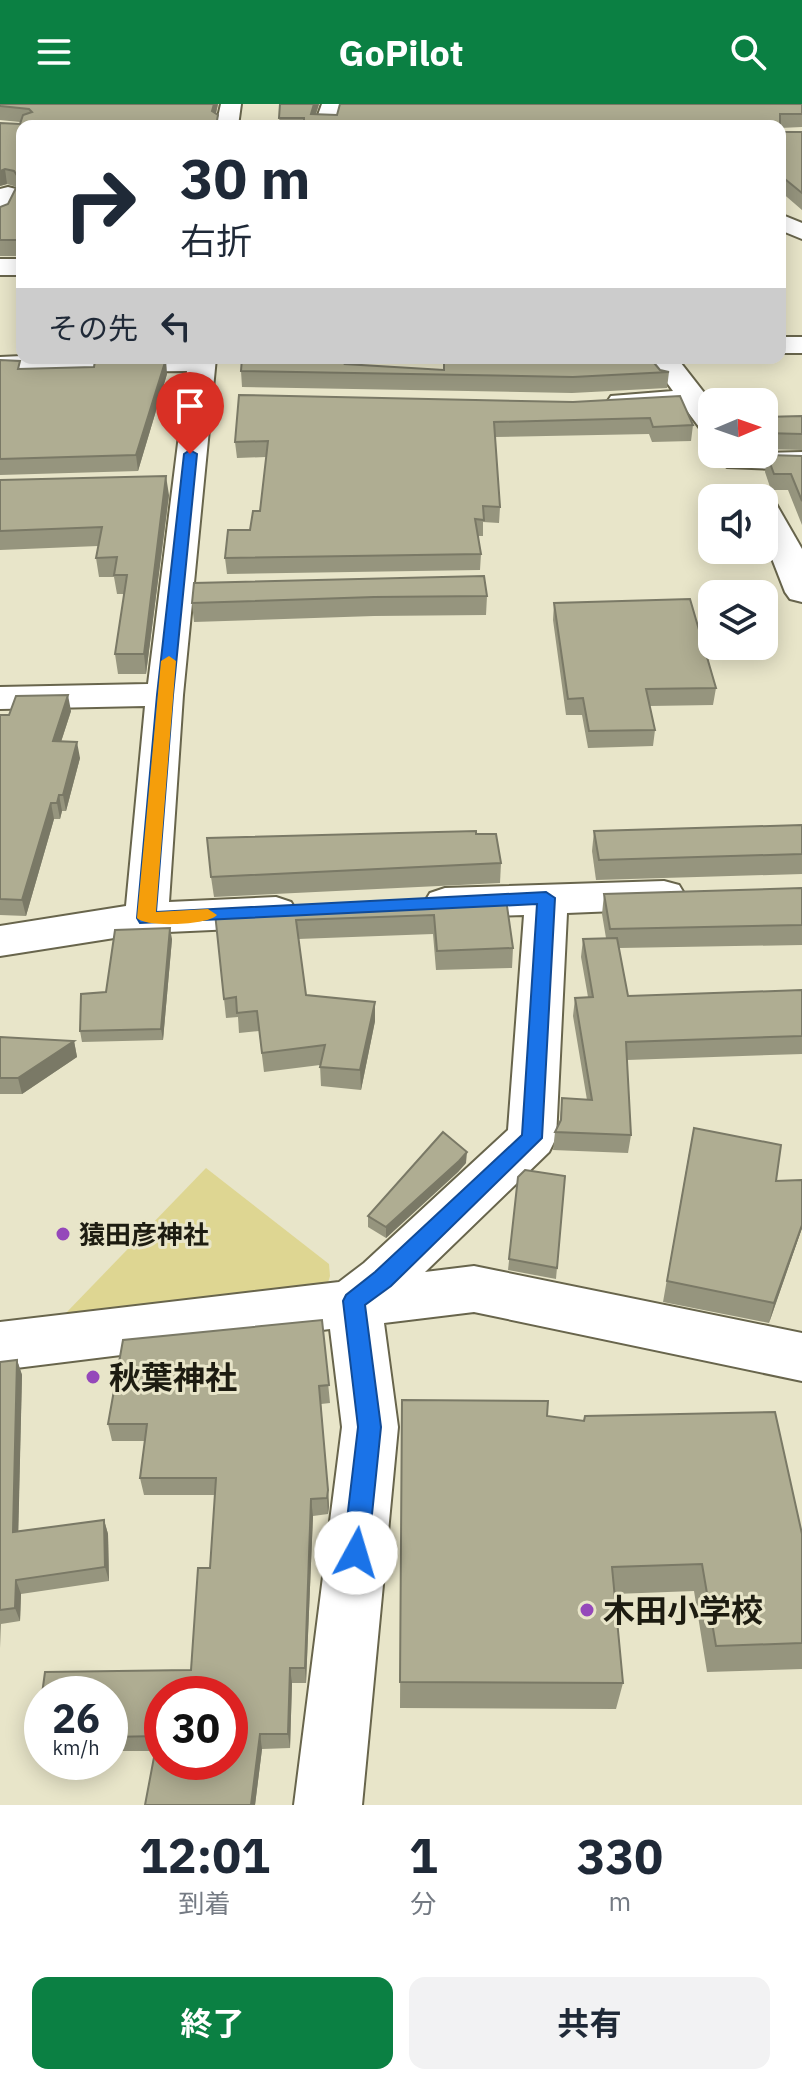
<!DOCTYPE html>
<html lang="ja">
<head>
<meta charset="utf-8">
<style>
  :root { --surface:#fff; --page:#f2f2f3; --text:#1f2937; --muted:#747a83; --accent:#0b8043 }
  body { margin:0; font-family:"IBM Plex Sans","Noto Sans JP",sans-serif; background:var(--page); color:var(--text); height:100vh; display:flex; flex-direction:column; font-size:30px; white-space:nowrap }
  * { box-sizing:border-box; margin:0 }
  p { font-size:26px; color:var(--muted) }
  .icon { flex:none; width:44px; height:44px; fill:none; stroke:currentColor; stroke-width:2; stroke-linecap:round; stroke-linejoin:round }
  .map { position:relative; height:1701px; overflow:hidden }
  .details { display:flex; flex-direction:column; background:var(--surface); flex:1 }
  .details>* { flex:none }
  .guide { position:absolute; left:16px; top:16px; width:770px; height:244px; border-radius:16px; box-shadow:0 4px 20px #0003; background:#fff; color:var(--text); overflow:hidden }
  .needle { width:52px; rotate:88deg }
  .fabs { position:absolute; left:698px; top:284px; display:grid; gap:16px }
  .fabs a { display:grid; place-items:center; width:80px; height:80px; border-radius:16px; background:var(--surface); box-shadow:0 4px 20px #0003; font-size:40px }
  .speed { position:absolute; left:24px; top:1572px; display:flex; gap:16px; font-size:40px; font-weight:700; text-align:center }
  .speed>* { display:grid; place-content:center; width:104px; height:104px; border-radius:50%; background:var(--surface); box-shadow:0 4px 20px #0003; line-height:1 }
  .speed small { font-size:20px; font-weight:400 }
  .speed .limit { border:12px solid #d22; background:#fff; color:#111 }
  .pin { position:absolute; display:grid; place-items:center; width:68px; height:68px; color:#fff; margin:-82px -34px; border-radius:50% 50% 50% 0; rotate:-45deg; box-shadow:0 0 8px #0007 }
  .pin .icon { rotate:45deg }
  .me { position:absolute; width:88px; margin:-44px; rotate:6deg; stroke-linejoin:round; filter:drop-shadow(0 0 6px #0008) }
  .turn { display:flex; align-items:center; gap:28px; height:168px; padding:0 32px; font-size:36px }
  .turn .icon { width:104px; height:104px; stroke-width:2.5 }
  .turn b { display:block; font-size:56px; line-height:68px }
  .then { display:flex; align-items:center; height:76px; padding:0 32px; background:#0003; gap:16px; font-size:30px }
  .eta { display:flex; justify-content:space-evenly; align-items:center; height:136px; text-align:center }
  .eta b { font-size:48px; font-weight:700; line-height:56px }
  .cta { display:flex; gap:16px; margin-top:auto; padding:16px 32px }
  .cta a { flex:1; height:92px; border-radius:16px; background:var(--accent); color:#fff; font-size:32px; font-weight:700; line-height:92px; text-align:center }
  .cta a+a { background:var(--page); color:var(--text) }
  header { display:flex; justify-content:space-between; align-items:center; height:104px; padding:0 32px; background:var(--accent); color:#fff; font-size:36px; font-weight:700 }
  .map>svg:first-child { display:block }
  .green { fill:#ded692 }
  .lines { fill:none; stroke-linecap:round; stroke-linejoin:round }
  .minor-casing { stroke:#68654c; stroke-width:4 }
  .minor { fill:#fff; fill-rule:evenodd }
  .wall { fill:#96957e; fill-rule:evenodd }
  .shaded-wall { fill:#7a7966 }
  .building { fill:#afad92; stroke:#7a7966; stroke-width:2; fill-rule:evenodd }
  .route { fill:#1a73e8; stroke:#114b97; stroke-width:2 }
  .slow { fill:#f59e0b }
  .poi-dot { fill:#9548ba; stroke:#e8e5c9; stroke-width:3 }
  .labels { text-anchor:middle; dominant-baseline:central; stroke-width:6; stroke-linejoin:round; paint-order:stroke }
  .poi-label { font-size:26px; font-weight:bold; fill:#1d1c11; stroke:#e8e5c9; text-anchor:start }
  .near-poi-label { font-size:32px; font-weight:bold; fill:#1d1c11; stroke:#e8e5c9; text-anchor:start }
</style>
</head>
<body>
<header><svg class="icon" aria-label="menu" viewBox="0 0 24 24"><path d="M4 6h16M4 12h16M4 18h16"/></svg>GoPilot<svg class="icon" aria-label="search" viewBox="0 0 24 24"><circle cx="10" cy="10" r="6"/><path d="M15 15l6 6"/></svg></header>
<div class="map">
<svg width="802" height="1701" viewBox="0 0 802 1701">
  <rect width="100%" height="100%" fill="#e8e5c9"/>
  <polygon class="green" points="206,1064 329,1160 330,1172 325,1189 65,1210"/>
  <g class="lines">
    <defs>
      <g id="minor">
        <polygon points="221,0 241,0 238,22 216,22"/>
        <polygon points="322,0 342,0 336,22 314,22"/>
        <polygon points="8,83 16,85 20,90 8,114 0,116 0,85"/>
        <polygon points="780,110 802,119 802,135 780,126"/>
        <rect x="0" y="155" width="22" height="16"/>
        <rect x="780" y="233" width="22" height="16"/>
        <polygon points="22,252 216,254 183,591 169,798 276,793 291,798 297,808 291,818 276,823 146,829 0,852 0,822 126,802 145,602 0,605 0,583 148,580 187,267 0,269 0,253"/>
        <polygon points="649,254 677,254 709,295 712,330 702,327 685,304 621,307 611,304 607,298 611,292 673,287"/>
        <polygon points="802,348 802,366 727,363 723,357 729,350"/>
        <polygon points="764,395 775,398 802,445 802,498 790,495 785,488 764,434"/>
        <polygon points="664,777 679,781 685,791 679,801 664,805 567,809 556,1034 549,1048 425,1168 474,1162 802,1229 802,1277 474,1208 384,1219 398,1323 362,1701 294,1701 342,1323 330,1225 0,1266 0,1218 339,1178 364,1159 508,1026 524,811 445,814 430,809 424,799 430,789 445,784"/>
      </g>
    </defs>
    <use href="#minor" class="minor-casing"/>
    <use href="#minor" class="minor"/>
  </g>
  <g class="wall">
    <polygon points="0,0 218,0 216,10 218,11 218,22 22,22 22,152 0,152 0,103 8,100 17,83 7,80 0,82 0,19 20,20 20,18 0,16"/>
    <polygon points="280,0 319,0 316,10 337,11 802,0 802,23 780,24 780,28 802,28 802,106 780,87 780,22 279,22"/>
    <polygon points="443,254 650,254 660,266 669,268 667,284 572,289 242,283 241,267 351,261 443,266"/>
    <polygon points="0,256 22,265 167,270 138,367 0,371"/>
    <polygon points="573,298 693,321 691,337 652,338 649,330 495,333 500,403 499,419 483,418 483,432 478,432 481,450 480,466 227,470 225,454 250,426 260,407 266,353 237,354 235,338"/>
    <polygon points="802,312 802,346 764,345 764,313"/>
    <polygon points="767,351 802,352 802,421 788,386 771,386 765,368"/>
    <polygon points="0,376 169,391 146,570 118,570 115,550 124,490 117,490 114,473 99,473 96,454 98,442 0,446"/>
    <polygon points="194,479 487,492 486,511 374,512 194,518 192,499"/>
    <polygon points="554,499 716,584 713,601 650,602 655,626 653,642 588,644 582,611 566,611 553,516"/>
    <polygon points="71,607 61,638 80,654 66,707 62,707 60,715 54,715 26,812 0,811 0,611"/>
    <polygon points="802,721 802,770 596,776 592,747 594,727"/>
    <polygon points="476,730 501,759 500,779 214,793 211,773"/>
    <polygon points="802,784 802,841 619,844 628,892 802,886 802,950 627,956 631,1031 628,1049 553,1046 555,1028 560,1018 562,994 587,996 573,912 575,894 588,893 581,853 583,835 606,834 602,810 604,790"/>
    <polygon points="506,795 513,844 512,864 436,866 433,830 298,835 306,891 375,898 375,917 361,986 321,982 320,961 264,968 259,927 239,929 238,913 226,914 215,809"/>
    <polygon points="172,835 163,936 82,938 80,927 106,888"/>
    <polygon points="0,933 74,937 77,953 22,990 0,990"/>
    <polygon points="690,1044 776,1077 802,1076 802,1124 769,1219 663,1198"/>
    <polygon points="466,1059 458,1068 386,1134 368,1123 368,1112"/>
    <polygon points="565,1072 556,1175 508,1166 518,1073"/>
    <path d="M322,1216l8,83 -9,1 8,102 -1,8 -15,2 -7,167h-14l-2,65 -28,1 -7,56h-110l10,-54h-45v-57h-68v58l-6,-14 9,-66 146,-2 7,-102h12l5,-73h-71l-4,-17 5,-37h-33l-4,-17 15,-84zM162,1590h68v68h-68z"/>
    <polygon points="17,1256 22,1271 18,1427 104,1416 108,1430 109,1477 21,1490 20,1517 1,1520 0,1544 0,1258"/>
    <polygon points="402,1296 547,1312 802,1430 802,1565 707,1568 694,1487 615,1490 623,1579 616,1605 400,1604"/>
  </g>
  <g class="shaded-wall">
    <polygon points="214,0 218,0 213,21 212,7"/>
    <polygon points="314,0 319,0 312,22 311,10"/>
    <polygon points="5,65 7,80 0,82 0,67"/>
    <polygon points="348,254 354,254 348,269 345,260"/>
    <polygon points="166,255 167,270 138,367 136,351"/>
    <polygon points="166,372 169,391 146,570 144,550"/>
    <polygon points="68,591 71,607 56,653 53,637"/>
    <polygon points="77,638 80,654 66,707 63,691"/>
    <polygon points="59,691 62,707 60,715 57,699"/>
    <polygon points="51,699 54,715 26,812 22,796"/>
    <polygon points="170,824 172,835 163,936 161,925"/>
    <polygon points="375,898 375,917 361,986 360,966"/>
    <polygon points="74,937 77,953 22,990 18,974"/>
    <polygon points="467,1048 466,1059 458,1068 386,1134 386,1123"/>
    <polygon points="802,1121 802,1124 769,1219 774,1199"/>
    <polygon points="17,1256 22,1271 18,1442 13,1428"/>
    <polygon points="328,1386 329,1402 328,1410 327,1394"/>
    <polygon points="311,1395 313,1412 306,1579 305,1564"/>
    <polygon points="104,1416 108,1430 109,1477 105,1463"/>
    <polygon points="16,1476 21,1490 20,1517 15,1504"/>
    <polygon points="290,1564 292,1579 290,1644 288,1630"/>
    <polygon points="260,1630 262,1645 255,1701 251,1701"/>
  </g>
  <g class="building">
    <polygon points="0,0 214,0 212,7 218,11 216,22 22,22 22,141 19,136 0,136 0,103 8,100 20,76 14,67 5,65 0,67 0,19 20,20 23,11 32,8 29,5 0,2"/>
    <polygon points="280,0 314,0 311,10 337,11 340,0 802,0 802,10 780,10 780,28 802,28 802,89 780,71 780,22 304,22 304,14 279,14"/>
    <polygon points="242,254 348,254 345,260 444,266 444,254 650,254 660,266 669,268 573,273 241,267"/>
    <polygon points="166,255 136,351 0,355 0,256 20,257 18,265 94,263 95,257"/>
    <polygon points="239,291 573,298 680,292 693,321 653,323 650,314 494,318 500,403 483,402 484,416 475,415 481,450 225,454 228,426 250,426 253,407 260,407 268,337 235,338"/>
    <polygon points="802,312 802,330 764,329 764,313"/>
    <polygon points="767,351 802,352 802,397 791,370 774,370"/>
    <polygon points="166,372 144,550 115,550 127,471 114,471 117,453 96,454 102,423 0,427 0,376"/>
    <polygon points="484,472 487,492 374,493 192,499 194,479"/>
    <polygon points="690,495 716,584 646,585 655,626 589,627 583,594 568,595 554,499"/>
    <polygon points="68,591 53,637 77,638 63,691 59,691 57,699 51,699 22,796 0,795 0,611 9,611 16,592"/>
    <polygon points="802,721 802,750 599,756 594,727"/>
    <polygon points="476,727 476,730 496,730 501,759 211,773 207,734"/>
    <polygon points="802,784 802,821 610,825 604,790"/>
    <polygon points="506,795 513,844 437,847 434,811 296,816 306,891 375,898 360,966 320,963 325,941 262,949 257,907 237,909 236,893 224,895 215,809"/>
    <polygon points="170,824 161,925 80,927 81,890 106,888 115,826"/>
    <polygon points="617,834 628,892 802,886 802,932 626,938 631,1031 555,1028 561,1016 562,994 592,996 575,894 593,893 583,835"/>
    <polygon points="0,933 74,937 18,974 0,974"/>
    <polygon points="694,1024 781,1041 776,1077 802,1076 802,1121 774,1199 667,1177"/>
    <polygon points="443,1028 467,1048 459,1057 386,1123 368,1112"/>
    <polygon points="525,1066 565,1072 557,1164 509,1155 518,1073"/>
    <path d="M322,1216l7,65 -10,1 9,104 -1,8 -16,1 -6,169h-15l-2,66h-28l-9,71h-106l13,-69 -48,1v-43h-68v44h-6l9,-66 146,-2 7,-102h12l6,-90h-76l7,-54h-39l15,-84zM162,1590h68v68h-68z"/>
    <polygon points="17,1256 13,1428 104,1416 105,1463 16,1476 15,1504 0,1506 0,1258"/>
    <polygon points="402,1296 548,1297 547,1312 584,1317 585,1312 775,1308 802,1430 802,1539 716,1542 702,1460 612,1463 623,1579 400,1578"/>
  </g>
  <polygon class="route" points="190,346 197,350 173,591 156,808 546,788 555,794 542,1034 391,1182 365,1201 381,1323 368,1449 365,1457 356,1461 347,1457 343,1449 358,1323 343,1197 346,1191 375,1168 522,1031 537,800 140,819 137,814 157,591 184,350"/>
  <path class="slow" d="M169,552l7,5 -20,251 52,-3 9,6c-8,10 -71,13 -80,3l24,-257z"/>
  <g class="poi-dot">
    <circle cx="63" cy="1130" r="8"/>
    <circle cx="93" cy="1273" r="8"/>
    <circle cx="587" cy="1506" r="8"/>
  </g>
  <g class="labels">
    <g class="poi-label">
      <text x="79" y="1130">猿田彦神社</text>
    </g>
    <g class="near-poi-label">
      <text x="109" y="1273">秋葉神社</text>
      <text x="603" y="1506">木田小学校</text>
    </g>
  </g>
</svg>
<div class="fabs">
<a><svg class="needle" viewBox="-14 -14 28 28"><path d="M0-13l5 13h-10z" fill="#e53935"/><path d="M0 13l5-13h-10z" fill="#747a83"/></svg></a>
<a><svg class="icon" aria-label="sound" viewBox="0 0 24 24"><path d="M4 9h4l5-4v14l-5-4H4zM17 9q2 3 0 6"/></svg></a>
<a><svg class="icon" aria-label="layers" viewBox="0 0 24 24"><path d="M12 4l9 5-9 5-9-5zM3 14l9 5 9-5"/></svg></a>
</div>
<div class="speed"><div>26<small>km/h</small></div><div class="limit">30</div></div>
<div class="pin" style="left:190px;top:350px;background:#d93025"><svg class="icon" aria-label="arrive" viewBox="0 0 24 24"><path d="M6 21V4h12l-3 4 3 4H6"/></svg></div>
<svg class="me" style="left:356px;top:1449px" viewBox="-20 -20 40 40"><circle r="19" fill="#fff"/><path d="M0-13L10 11 0 6-10 11z" fill="#1a73e8"/></svg>
<div class="guide">
<div class="turn"><svg class="icon" aria-label="right" viewBox="0 0 24 24"><path d="M7 20v-9h11M14 6l5 5-5 5"/></svg><div><b>30 m</b>右折</div></div>
<div class="then">その先<svg class="icon" aria-label="left" viewBox="0 0 24 24"><path d="M17 20v-9H6M10 6l-5 5 5 5"/></svg></div>
</div>
</div>
<section class="details">
<div class="eta">
<div><b>12:01</b><p>到着</p></div>
<div><b>1</b><p>分</p></div>
<div><b>330</b><p>m</p></div>
</div>
<div class="cta"><a>終了</a><a>共有</a></div>
</section>
</body>
</html>
